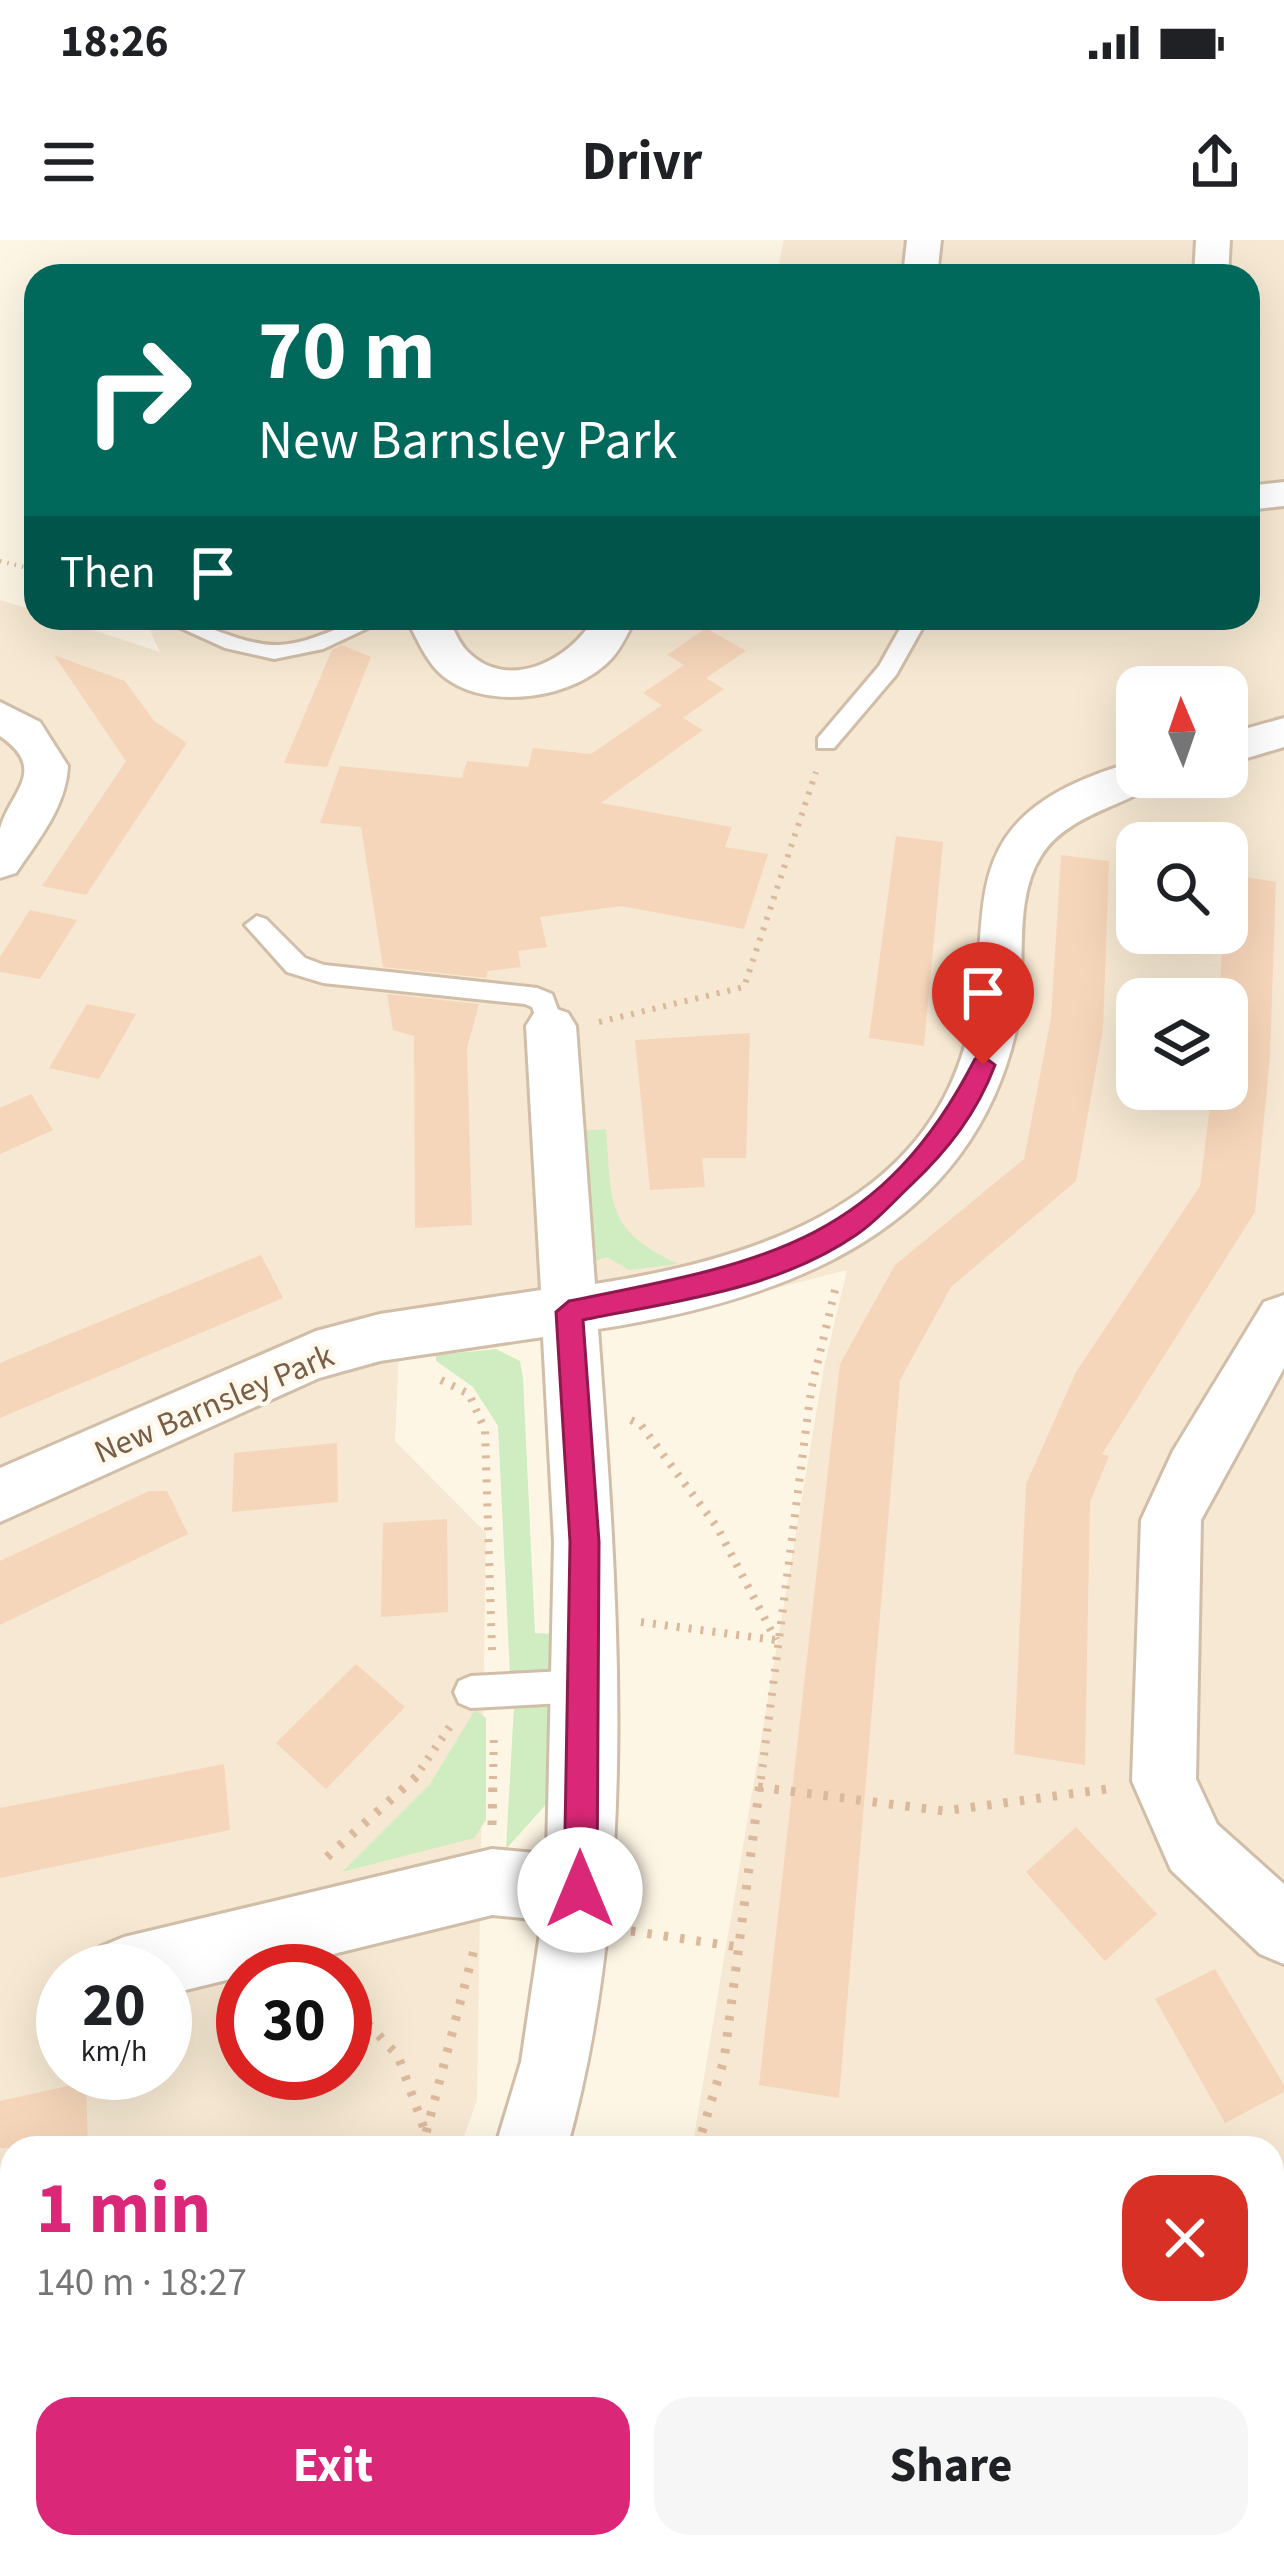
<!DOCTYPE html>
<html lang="en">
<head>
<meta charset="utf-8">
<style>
  :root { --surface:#fff; --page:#f6f6f6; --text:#202124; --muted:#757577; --accent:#db2777 }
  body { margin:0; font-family:"Source Sans 3",sans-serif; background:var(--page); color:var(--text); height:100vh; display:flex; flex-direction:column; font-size:45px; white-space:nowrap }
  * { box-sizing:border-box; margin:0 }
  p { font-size:39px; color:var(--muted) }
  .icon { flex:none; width:66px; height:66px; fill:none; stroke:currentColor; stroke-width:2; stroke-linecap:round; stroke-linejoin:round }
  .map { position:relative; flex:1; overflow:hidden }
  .drawer { position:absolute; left:0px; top:1896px; width:1284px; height:423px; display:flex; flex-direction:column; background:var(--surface); border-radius:36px 36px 0 0; box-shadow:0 12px 48px #0002 }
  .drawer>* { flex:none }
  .top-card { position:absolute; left:24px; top:24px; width:1236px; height:366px; border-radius:36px; box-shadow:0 12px 48px #0002; background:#00695c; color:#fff; overflow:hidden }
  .needle { width:78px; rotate:358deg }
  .buttons { position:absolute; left:1116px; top:426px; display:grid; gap:24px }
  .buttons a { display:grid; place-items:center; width:132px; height:132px; border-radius:24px; background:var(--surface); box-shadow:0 12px 48px #0002; font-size:60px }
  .speed { position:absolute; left:36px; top:1704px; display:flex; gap:24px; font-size:60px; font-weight:700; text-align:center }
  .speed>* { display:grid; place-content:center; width:156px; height:156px; border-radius:50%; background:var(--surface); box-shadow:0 12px 48px #0002; line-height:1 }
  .speed small { font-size:30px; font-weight:400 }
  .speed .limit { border:18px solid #d22; background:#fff; color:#111 }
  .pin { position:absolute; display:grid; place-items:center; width:102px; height:102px; color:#fff; margin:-123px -51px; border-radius:50% 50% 50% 0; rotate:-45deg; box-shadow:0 0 12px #0007 }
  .pin .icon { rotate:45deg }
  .me { position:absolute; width:132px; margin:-66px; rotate:0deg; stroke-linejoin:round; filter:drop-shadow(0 0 9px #0008) }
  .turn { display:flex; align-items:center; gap:42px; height:252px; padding:0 36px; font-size:54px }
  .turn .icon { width:156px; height:156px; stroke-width:2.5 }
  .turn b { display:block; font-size:84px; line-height:102px }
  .then { display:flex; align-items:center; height:114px; padding:0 36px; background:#0003; gap:24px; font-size:45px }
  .round { display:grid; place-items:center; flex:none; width:126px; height:126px; border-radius:36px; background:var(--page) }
  .headline { display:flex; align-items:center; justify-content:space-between; height:204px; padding:0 36px }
  h1 { font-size:72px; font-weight:700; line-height:90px; color:var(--accent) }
  .action { display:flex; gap:24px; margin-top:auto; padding:24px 36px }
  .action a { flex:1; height:138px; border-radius:36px; background:var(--accent); color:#fff; font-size:48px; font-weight:700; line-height:138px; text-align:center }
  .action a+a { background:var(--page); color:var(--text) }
  .status { display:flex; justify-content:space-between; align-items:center; height:84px; padding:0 60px; background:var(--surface); direction:ltr }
  .status svg { height:33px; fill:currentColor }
  header { display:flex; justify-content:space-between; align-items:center; height:156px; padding:0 36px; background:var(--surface); font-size:54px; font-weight:700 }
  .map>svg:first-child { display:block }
  .residential { fill:#f6e8d2; fill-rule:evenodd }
  .green { fill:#d0edc1 }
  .building { fill:#f6d6ba }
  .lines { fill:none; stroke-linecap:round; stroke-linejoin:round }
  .lane-casing { stroke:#d1bea9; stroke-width:6 }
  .street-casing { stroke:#d1bea9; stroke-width:6 }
  .highway-casing { stroke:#dcd5cf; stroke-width:6 }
  .path-far3 { stroke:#dbb99d; stroke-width:4.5; stroke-dasharray:1.5 6; stroke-linecap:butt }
  .path-far2 { stroke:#dbb99d; stroke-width:6; stroke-dasharray:3 8; stroke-linecap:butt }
  .path-far1 { stroke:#dbb99d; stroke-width:8; stroke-dasharray:3 9; stroke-linecap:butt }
  .path { stroke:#dbb99d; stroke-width:9; stroke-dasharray:4.5 12; stroke-linecap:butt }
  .lane { fill:#fff; fill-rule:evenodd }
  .street { fill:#fff; fill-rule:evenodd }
  .highway { fill:#fdb897; fill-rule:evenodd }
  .route { fill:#db2777; stroke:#8e194d; stroke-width:3 }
  .labels { text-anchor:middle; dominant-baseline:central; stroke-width:9; stroke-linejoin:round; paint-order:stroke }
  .street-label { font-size:33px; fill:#795d47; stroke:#fff9ed }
</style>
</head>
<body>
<div class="status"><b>18:26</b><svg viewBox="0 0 49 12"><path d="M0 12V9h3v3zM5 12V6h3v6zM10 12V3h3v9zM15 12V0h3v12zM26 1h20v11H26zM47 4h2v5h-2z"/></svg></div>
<header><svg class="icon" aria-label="menu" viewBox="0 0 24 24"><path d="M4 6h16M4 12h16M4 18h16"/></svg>Drivr<svg class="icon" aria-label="share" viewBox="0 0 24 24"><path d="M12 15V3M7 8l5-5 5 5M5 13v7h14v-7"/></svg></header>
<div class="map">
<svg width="1284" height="2318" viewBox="0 0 1284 2318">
  <rect width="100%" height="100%" fill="#fef6e5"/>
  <g class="residential">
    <path d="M784,0h500v2023l-12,21v-136h-580l132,-781 23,-97 -137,35 -191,30 -120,12 -4,94 91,92 -9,567 -17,48h-448v399h305l-4,11h-313v-1958l36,11v7h20l104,34 -16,-34h1104v-342h-472zM1137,447h90v90h-90zM1137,603h90v90h-90zM1137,759h90v90h-90zM63,1731h102v102h-102zM243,1731h102v102h-102z"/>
    <polygon points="604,2307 1087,2307 1078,2318 600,2318"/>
  </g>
  <g class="green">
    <path d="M606,889c6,75 -1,101 72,135l-49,6 -22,-13 -12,4 -15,-130z"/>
    <polygon points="496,1109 520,1121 523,1138 535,1393 556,1394 557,1433 510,1436 498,1186 473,1147 436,1121 436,1115"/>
    <polygon points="514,1465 557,1465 550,1560 506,1609"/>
    <polygon points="475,1470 486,1478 486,1580 474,1598 342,1632 430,1544"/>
  </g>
  <g class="building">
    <polygon points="706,388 746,411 706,438 724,449 683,478 703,490 601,563 732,587 725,607 768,614 744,689 621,666 540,677 547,707 518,711 521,727 488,731 486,738 383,727 361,587 320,583 340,526 462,538 467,521 528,527 533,508 591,514 662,465 669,470 643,453 684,425 667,415"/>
    <polygon points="342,405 371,417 327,527 284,523 332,410"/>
    <polygon points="54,415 125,441 154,481 187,503 86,655 42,646 126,521"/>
    <polygon points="896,596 943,602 924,806 869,798"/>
    <polygon points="1061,615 1109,621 1103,789 1076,941 951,1047 900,1140 839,1858 759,1845 840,1124 895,1025 1024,919 1051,778"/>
    <polygon points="1227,634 1276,642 1270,816 1255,972 1102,1214 1109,1216 1090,1262 1085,1525 1014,1514 1026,1244 1076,1132 1200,946 1212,849 1227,849 1227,758 1219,757"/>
    <polygon points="30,670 77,680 40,739 0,732 0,717"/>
    <polygon points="387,754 479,764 467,808 472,985 415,988 414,796 393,790"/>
    <polygon points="87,764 136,774 99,839 49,828"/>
    <polygon points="750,793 746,918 702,918 705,947 650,950 635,800"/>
    <polygon points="31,854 53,890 0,914 0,868"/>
    <polygon points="261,1015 283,1058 0,1178 0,1123"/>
    <polygon points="337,1203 338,1262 232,1272 234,1213"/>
    <polygon points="149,1251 167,1251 188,1294 0,1385 0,1321"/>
    <polygon points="447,1279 448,1372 381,1377 383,1283"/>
    <polygon points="356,1424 405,1467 326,1549 276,1503"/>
    <polygon points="224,1524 230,1590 0,1638 0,1568"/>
    <polygon points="1076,1587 1157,1674 1105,1721 1026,1632"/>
    <polygon points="1215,1729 1284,1845 1284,1852 1225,1883 1155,1759"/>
    <polygon points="86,1842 88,1908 0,1908 0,1861"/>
  </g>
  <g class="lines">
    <defs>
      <g id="lane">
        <path d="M159,378c44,0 78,28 120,27 40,-2 66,-27 110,-27l-66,31 -49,10 -49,-11z"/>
        <polygon points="906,378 928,378 896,435 834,508 818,508 818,498 879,426"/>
        <polygon points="257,676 266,679 305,718 324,725 537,748 552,754 564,786 551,796 542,793 532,767 525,764 323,743 287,732 245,685"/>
        <polygon points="582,1430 594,1435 599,1446 594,1457 582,1462 471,1468 459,1463 454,1452 459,1441 471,1436"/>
      </g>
      <g id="street">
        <polygon points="907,0 941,0 937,36 903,36"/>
        <polygon points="1196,0 1230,0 1228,36 1194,36"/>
        <polygon points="1284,242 1284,266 1248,270 1248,246"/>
        <path d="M406,378h42c6,11 10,24 19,33 40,42 104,9 127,-33h42c-8,14 -14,29 -24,40 -36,40 -120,53 -165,21 -20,-14 -29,-39 -41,-61z"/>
        <path d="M0,462l40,20 28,44c-2,41 -30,74 -52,107l-16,5c0,-15 0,-35 0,-49 9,-36 50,-59 0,-93z"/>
        <polygon points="1284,478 1284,507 1227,524 1227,494"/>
        <path d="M1137,521v16h22c-17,27 -89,32 -118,79 -30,47 -13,117 -24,170 -45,206 -232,274 -419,303 20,269 42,558 -31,819h-72l26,-86 21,-142 -50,-5 -228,56h-21v5l-78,19v-24h-75l10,-24 24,-10 368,-88 55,5 7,-312 -11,-205 -163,24 -61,17 -319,144v-54l316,-137 64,-17 161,-24 -15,-264 8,-13 17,-6 17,6 8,13 19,258c131,-20 293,-64 355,-198 69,-150 -37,-262 187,-325z"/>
        <polygon points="1284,1055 1284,1128 1201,1280 1196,1539 1217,1584 1284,1644 1284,1724 1260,1714 1171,1630 1132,1541 1141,1280 1173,1211 1264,1062"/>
        <polygon points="377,2307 457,2307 454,2318 374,2318"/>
      </g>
      <g id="highway">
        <polygon points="1284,2151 1284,2253 1272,2258 1272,2156"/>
        <polygon points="1154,2307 1250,2307 1246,2318 1149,2318"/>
      </g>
    </defs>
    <use href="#lane" class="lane-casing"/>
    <use href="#street" class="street-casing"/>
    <use href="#highway" class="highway-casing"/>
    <polyline class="path-far3" points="0,321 36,330"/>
    <polyline class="path-far2" points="599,782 744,747 816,532"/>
    <g class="path-far1">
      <polyline points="441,1140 469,1154 485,1190 492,1411"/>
      <polyline points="631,1180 641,1185 717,1287 776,1400"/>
      <polyline points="641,1382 775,1400"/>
      <polyline points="414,1539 451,1485"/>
      <polyline points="493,1539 494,1492"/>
      <polyline points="761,1539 811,1150 836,1046"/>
    </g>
    <g class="path">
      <polyline points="758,1547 944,1571 1107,1549"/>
      <polyline points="492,1585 493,1536"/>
      <polyline points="327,1617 417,1536"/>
      <polyline points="631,1691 738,1707"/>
      <polyline points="345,1759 398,1816 425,1891"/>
      <polyline points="422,1908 475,1706"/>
      <polyline points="697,1908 724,1820 761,1536"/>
      <polyline points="276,2318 280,2307"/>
      <polyline points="564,2318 568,2307"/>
    </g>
    <use href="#lane" class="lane"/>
    <use href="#street" class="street"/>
    <use href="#highway" class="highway"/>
  </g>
  <path class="route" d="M983,816l12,9c-18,48 -47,85 -84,120 -18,17 -35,37 -55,50 -80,55 -181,66 -273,85l16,222 -2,348 -5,11 -12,5 -11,-5 -5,-11 6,-348 -14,-230 13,-11c189,-38 310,-55 406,-242z"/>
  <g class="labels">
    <g class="street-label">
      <text transform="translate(214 1164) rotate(-23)">New Barnsley Park</text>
    </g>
  </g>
</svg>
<div class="buttons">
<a><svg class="needle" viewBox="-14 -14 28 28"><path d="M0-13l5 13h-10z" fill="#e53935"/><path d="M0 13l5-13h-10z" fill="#757577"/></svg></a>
<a><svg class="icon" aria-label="search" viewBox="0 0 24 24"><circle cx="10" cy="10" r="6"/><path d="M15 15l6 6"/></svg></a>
<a><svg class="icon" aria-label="layers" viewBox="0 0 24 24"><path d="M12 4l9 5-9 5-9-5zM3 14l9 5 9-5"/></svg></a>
</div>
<div class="speed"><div>20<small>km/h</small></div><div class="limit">30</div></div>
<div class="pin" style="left:983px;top:825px;background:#d93025"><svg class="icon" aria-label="arrive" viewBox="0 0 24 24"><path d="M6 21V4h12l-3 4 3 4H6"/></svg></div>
<svg class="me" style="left:580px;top:1650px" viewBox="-20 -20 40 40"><circle r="19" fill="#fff"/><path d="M0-13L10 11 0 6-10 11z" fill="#db2777"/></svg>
<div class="top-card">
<div class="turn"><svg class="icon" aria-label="right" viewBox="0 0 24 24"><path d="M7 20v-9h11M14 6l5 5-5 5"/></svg><div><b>70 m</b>New Barnsley Park</div></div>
<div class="then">Then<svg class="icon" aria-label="arrive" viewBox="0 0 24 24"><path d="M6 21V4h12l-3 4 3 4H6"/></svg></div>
</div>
<section class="drawer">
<div class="headline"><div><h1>1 min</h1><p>140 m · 18:27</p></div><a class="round" style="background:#d93025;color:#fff"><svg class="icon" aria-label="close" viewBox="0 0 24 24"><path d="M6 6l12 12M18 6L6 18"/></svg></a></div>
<div class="action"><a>Exit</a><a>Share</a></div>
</section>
</div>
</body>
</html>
